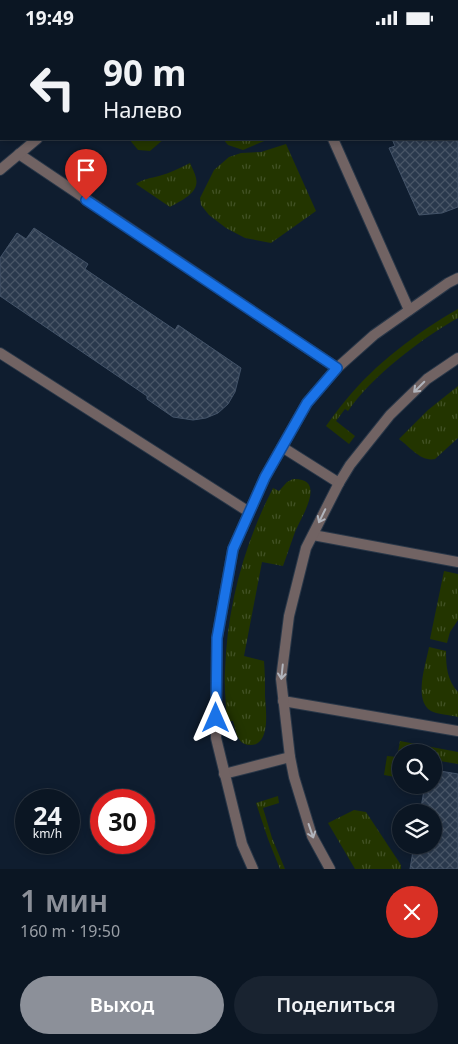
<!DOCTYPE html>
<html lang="ru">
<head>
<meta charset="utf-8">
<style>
  :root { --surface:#0b1623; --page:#192330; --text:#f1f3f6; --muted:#9a9fa6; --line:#2b3541; --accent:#8c9099 }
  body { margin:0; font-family:"Noto Sans",sans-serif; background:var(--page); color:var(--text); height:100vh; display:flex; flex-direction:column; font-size:19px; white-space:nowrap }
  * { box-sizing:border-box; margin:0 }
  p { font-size:16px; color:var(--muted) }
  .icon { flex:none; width:28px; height:28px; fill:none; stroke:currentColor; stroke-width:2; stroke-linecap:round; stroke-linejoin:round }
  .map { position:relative; height:834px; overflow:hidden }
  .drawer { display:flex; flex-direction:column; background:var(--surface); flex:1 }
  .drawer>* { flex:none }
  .top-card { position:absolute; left:0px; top:0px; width:459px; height:105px; box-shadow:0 2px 8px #0003,0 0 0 1px var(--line); background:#0b1623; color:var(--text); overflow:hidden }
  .controls { position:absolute; left:392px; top:709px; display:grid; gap:10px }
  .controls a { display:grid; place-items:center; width:50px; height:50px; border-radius:50%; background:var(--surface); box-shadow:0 2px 8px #0003,0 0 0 1px var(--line); font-size:25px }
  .speed { position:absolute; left:15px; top:754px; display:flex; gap:10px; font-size:25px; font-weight:700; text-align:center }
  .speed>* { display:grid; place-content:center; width:65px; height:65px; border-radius:50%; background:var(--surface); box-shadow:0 2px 8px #0003,0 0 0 1px var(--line); line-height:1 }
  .speed small { font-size:12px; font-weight:400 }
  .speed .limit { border:8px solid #d22; background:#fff; color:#111 }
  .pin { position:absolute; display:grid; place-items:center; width:42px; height:42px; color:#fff; margin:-51px -21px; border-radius:50% 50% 50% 0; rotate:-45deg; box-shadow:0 0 5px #0007 }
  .pin .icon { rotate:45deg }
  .me { position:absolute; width:55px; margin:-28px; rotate:0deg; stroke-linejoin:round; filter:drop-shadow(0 0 4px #0008) }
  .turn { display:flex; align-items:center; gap:18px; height:105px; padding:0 20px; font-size:22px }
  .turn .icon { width:65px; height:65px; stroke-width:2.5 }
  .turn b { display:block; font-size:35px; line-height:42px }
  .round { display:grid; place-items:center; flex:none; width:52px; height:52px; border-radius:26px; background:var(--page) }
  .headline { display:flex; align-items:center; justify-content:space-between; height:85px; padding:0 20px }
  h1 { font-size:30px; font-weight:600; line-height:38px; color:var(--accent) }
  .cta { display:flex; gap:10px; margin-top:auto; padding:10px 20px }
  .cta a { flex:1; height:58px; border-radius:30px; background:var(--accent); color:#fff; font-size:20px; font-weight:600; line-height:58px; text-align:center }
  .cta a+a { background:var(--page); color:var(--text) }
  .status { display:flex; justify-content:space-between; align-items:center; height:35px; padding:0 25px; background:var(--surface); direction:ltr }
  .status svg { height:14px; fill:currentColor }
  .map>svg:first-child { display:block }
  .grass { fill:url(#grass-tufts) }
  .garden { fill:#233500 }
  .building { fill:url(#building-cross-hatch); stroke:#435368 }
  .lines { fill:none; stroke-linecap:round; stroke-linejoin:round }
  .lane-casing { stroke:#293748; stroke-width:12 }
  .street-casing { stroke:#293748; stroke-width:12 }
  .lane { stroke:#716363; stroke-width:10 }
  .street { stroke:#716363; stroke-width:10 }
  .oneway { stroke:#b1b4bc }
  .route-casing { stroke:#114b97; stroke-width:12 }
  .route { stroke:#1a73e8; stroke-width:9 }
</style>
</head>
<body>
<div class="status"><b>19:49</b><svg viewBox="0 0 49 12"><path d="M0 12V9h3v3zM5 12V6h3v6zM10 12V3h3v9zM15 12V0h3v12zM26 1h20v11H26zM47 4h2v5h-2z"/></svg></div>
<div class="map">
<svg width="458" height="834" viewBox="0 0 458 834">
  <defs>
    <pattern id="grass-tufts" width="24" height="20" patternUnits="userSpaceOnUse" patternTransform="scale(1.25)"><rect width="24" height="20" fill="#233500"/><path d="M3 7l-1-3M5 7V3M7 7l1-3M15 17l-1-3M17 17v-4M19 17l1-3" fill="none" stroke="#425225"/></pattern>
    <pattern id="building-cross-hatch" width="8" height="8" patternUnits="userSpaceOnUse" patternTransform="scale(1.25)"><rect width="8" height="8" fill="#2a394d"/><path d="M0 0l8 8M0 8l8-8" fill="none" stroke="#485566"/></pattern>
  </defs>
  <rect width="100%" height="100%" fill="#0f1d2f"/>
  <g class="grass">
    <polygon points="223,104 269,104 243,115 228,110"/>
    <polygon points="286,109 316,176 271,208 245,203 226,193 209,180 201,170 200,163 214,135 229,122 241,118 261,117"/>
    <path d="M190,128c2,5 5,10 6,15 4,15 -16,23 -26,29l-34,-23c7,-5 15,-6 23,-8 11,-3 21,-8 31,-13z"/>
    <path d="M458,274v9c-37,21 -85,57 -110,93l-3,-2 -9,12 19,15 -6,8 -23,-18c6,-8 12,-17 19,-25 30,-37 71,-68 113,-92z"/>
    <path d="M458,351v52l-23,21c-14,3 -25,-12 -36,-20l29,-29z"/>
    <path d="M293,444c35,-1 8,38 2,53 -4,11 -8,23 -12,34l-21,-4 -18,94 20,5c1,12 1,23 1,35 1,14 6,51 -16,49 -12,-1 -13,-14 -16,-24h-6c-1,-17 -3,-34 -2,-50 2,-64 19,-127 48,-183l6,3 8,-9z"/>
    <polygon points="444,536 458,539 458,585 450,597 447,608 430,604"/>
    <path d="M429,612l17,4c0,15 1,29 12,41v25c-7,-2 -22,-3 -27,-6 -18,-11 -5,-47 -2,-64z"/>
    <polygon points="400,706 458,717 458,729 434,725 434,718 401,718 401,743 384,740 387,721 397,722"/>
    <polygon points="278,761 279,768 263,773 272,803 285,834 280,834 268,804 256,768"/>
    <polygon points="354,775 366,777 401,830 401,834 355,834 328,788"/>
  </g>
  <polygon class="garden" points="129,104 164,104 150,116 138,115"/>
  <g class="building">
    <polygon points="392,104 458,104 458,172 442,178 419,180 389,113 395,111"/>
    <polygon points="34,193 88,229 85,234 175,295 178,290 241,333 235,357 228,369 218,378 206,383 193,385 173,382 147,364 147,361 0,261 0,223 17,198 26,204"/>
    <polygon points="434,735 458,739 458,834 410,834 414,810 434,810 434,778 420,778 425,750 434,750"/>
  </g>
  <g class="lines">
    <defs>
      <g id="lane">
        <polyline points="286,0 287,1"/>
        <polyline points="157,1 159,0"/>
        <polyline points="333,104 409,275"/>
        <polyline points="19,119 337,333"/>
        <polyline points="0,135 37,104"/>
        <polyline points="0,318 249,477"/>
        <polyline points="282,412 339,448"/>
        <polyline points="313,500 458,527"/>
        <polyline points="283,666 458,696"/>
        <polyline points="224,739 290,722"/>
        <polyline points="330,834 312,801 294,742 290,722 281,644 289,581 306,513 339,448 350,430 390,380 427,344 458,323"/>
      </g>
      <polyline id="street" points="253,834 242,809 216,703 217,603 233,514 265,442 307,368 337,333 374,300 448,248 458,243"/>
    </defs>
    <use href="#lane" class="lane-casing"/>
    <use href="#street" class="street-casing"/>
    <use href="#lane" class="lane"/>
    <use href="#street" class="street"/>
  </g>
  <defs><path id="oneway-shaft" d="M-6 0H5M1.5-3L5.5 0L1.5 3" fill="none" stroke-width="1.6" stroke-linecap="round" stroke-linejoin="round" transform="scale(1.25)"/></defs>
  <g class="oneway">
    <use href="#oneway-shaft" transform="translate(419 352) rotate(135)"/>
    <use href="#oneway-shaft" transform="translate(322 481) rotate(116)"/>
    <use href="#oneway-shaft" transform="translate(282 637) rotate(96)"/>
    <use href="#oneway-shaft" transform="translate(311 796) rotate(71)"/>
  </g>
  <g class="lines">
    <defs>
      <polyline id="route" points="86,165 337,333 307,368 265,442 233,514 217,603 216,683"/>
    </defs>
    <use href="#route" class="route-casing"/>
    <use href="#route" class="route"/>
  </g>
</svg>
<div class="controls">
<a><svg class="icon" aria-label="search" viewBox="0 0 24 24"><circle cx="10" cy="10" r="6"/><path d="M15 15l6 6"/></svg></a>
<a><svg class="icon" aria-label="layers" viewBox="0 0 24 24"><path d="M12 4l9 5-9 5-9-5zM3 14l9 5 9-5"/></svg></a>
</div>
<div class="speed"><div>24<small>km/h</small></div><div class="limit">30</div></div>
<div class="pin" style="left:86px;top:165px;background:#d93025"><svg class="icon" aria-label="arrive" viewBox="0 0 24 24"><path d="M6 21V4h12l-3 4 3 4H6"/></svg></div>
<svg class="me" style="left:216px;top:683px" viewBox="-20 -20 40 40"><path d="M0-17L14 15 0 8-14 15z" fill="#1a73e8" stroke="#fff" stroke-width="4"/></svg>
<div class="top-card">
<div class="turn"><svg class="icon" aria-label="left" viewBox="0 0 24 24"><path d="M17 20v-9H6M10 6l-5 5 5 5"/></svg><div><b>90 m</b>Налево</div></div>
</div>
</div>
<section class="drawer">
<div class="headline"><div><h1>1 мин</h1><p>160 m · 19:50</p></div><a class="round" style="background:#d93025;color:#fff"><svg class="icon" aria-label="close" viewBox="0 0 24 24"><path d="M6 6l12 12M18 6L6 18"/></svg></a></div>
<div class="cta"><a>Выход</a><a>Поделиться</a></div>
</section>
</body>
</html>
